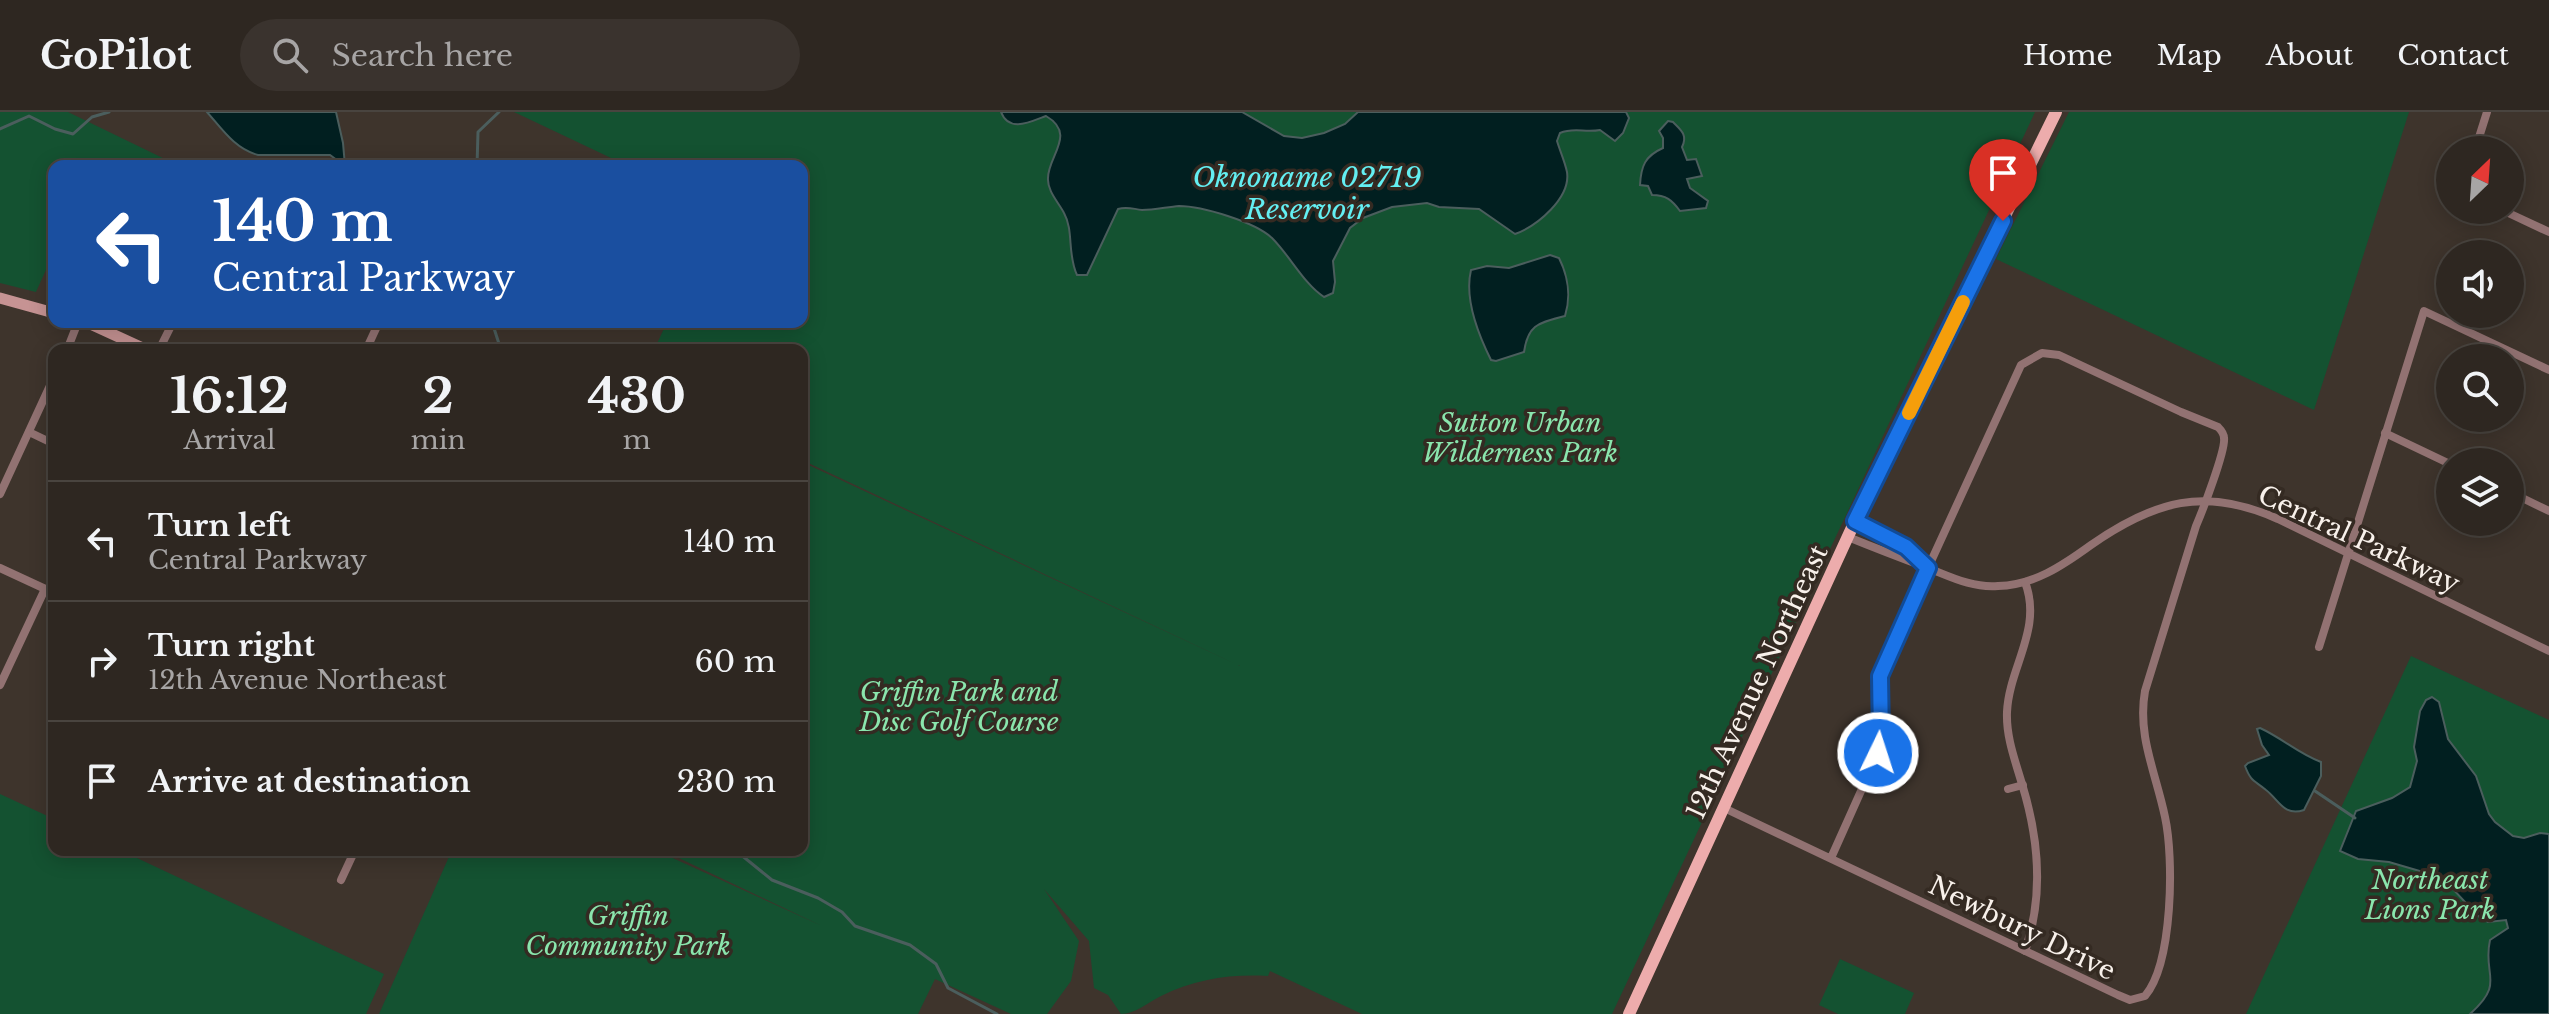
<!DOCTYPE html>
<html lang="en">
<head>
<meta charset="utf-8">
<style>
  :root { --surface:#2e2721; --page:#3a332e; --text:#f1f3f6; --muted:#a7a5a5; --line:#49443f }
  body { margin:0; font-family:"Libre Baskerville",serif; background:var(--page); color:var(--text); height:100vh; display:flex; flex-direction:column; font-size:30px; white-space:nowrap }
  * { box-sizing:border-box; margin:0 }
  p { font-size:26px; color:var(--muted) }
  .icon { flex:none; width:44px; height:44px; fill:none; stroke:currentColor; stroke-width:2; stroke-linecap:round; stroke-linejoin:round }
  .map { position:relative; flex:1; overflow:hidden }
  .drawer { position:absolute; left:48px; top:232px; width:760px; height:512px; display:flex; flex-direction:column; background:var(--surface); border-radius:16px; box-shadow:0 4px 20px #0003,0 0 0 2px var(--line) }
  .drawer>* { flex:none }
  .top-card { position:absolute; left:48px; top:48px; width:760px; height:168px; border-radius:16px; box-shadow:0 4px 20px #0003,0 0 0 2px var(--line); background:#1a4fa0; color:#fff; overflow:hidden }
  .needle { width:52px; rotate:25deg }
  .tools { position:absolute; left:2436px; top:24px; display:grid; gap:16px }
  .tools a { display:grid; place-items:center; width:88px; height:88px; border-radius:50%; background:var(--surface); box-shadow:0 4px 20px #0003,0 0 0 2px var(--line); font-size:40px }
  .pin { position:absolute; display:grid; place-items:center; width:68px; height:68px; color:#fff; margin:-82px -34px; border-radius:50% 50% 50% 0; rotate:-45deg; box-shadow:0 0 8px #0007 }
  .pin .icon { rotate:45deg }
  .me { position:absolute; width:88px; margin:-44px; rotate:4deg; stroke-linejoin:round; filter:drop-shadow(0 0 6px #0008) }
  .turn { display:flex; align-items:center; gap:28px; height:168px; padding:0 32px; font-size:36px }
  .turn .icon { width:104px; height:104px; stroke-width:2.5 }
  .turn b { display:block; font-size:56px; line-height:68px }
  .eta { display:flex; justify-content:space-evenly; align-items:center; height:136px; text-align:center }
  .eta b { font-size:48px; font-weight:700; line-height:56px }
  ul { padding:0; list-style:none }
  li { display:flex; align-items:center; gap:24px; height:120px; padding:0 32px; border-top:2px solid var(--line) }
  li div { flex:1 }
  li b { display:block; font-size:30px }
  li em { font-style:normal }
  header { display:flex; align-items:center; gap:48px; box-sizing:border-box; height:112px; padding:0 40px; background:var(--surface); border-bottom:2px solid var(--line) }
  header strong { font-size:38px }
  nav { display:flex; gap:44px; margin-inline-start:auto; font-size:28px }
  .search { width:560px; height:72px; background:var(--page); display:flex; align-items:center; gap:20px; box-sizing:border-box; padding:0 28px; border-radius:44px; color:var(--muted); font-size:30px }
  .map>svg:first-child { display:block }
  .green { fill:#145231 }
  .water { fill:#011f20; stroke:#4b5e5d; stroke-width:2 }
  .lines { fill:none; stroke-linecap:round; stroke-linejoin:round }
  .stream { stroke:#4b5e5d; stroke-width:3 }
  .street { stroke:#927272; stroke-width:8 }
  .secondary { stroke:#c69393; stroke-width:11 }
  .primary { stroke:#edacac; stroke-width:12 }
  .route-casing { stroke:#114b97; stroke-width:20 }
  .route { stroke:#1a73e8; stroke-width:14 }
  .slow { stroke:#f59e0b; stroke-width:14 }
  .labels { text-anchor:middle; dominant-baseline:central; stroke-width:7; stroke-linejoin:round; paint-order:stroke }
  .park-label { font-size:26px; font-style:italic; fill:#8ae6ad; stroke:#342a22 }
  .street-label { font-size:26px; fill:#f8f1eb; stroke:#342a22 }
  .water-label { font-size:28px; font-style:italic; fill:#63eff2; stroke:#342a22 }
</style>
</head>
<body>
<header>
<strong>GoPilot</strong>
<div class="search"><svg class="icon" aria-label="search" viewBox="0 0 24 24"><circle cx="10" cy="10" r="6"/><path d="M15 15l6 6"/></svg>Search here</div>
<nav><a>Home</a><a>Map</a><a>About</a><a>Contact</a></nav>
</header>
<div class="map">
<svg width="2549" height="902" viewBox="0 0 2549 902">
  <rect width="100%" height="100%" fill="#3e342c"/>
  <g class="green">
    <polygon points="0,0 68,0 171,50 169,54 54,54 54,140 36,180 0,171"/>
    <path d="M514,0h1521l-423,902h-250l-92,-43 -2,5c-38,-2 -72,3 -107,20 -12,6 -26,18 -40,18l-13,-19 -14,-7 -5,-47 -45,-52 35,52 -8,40 -24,33h-36l-76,-35 -17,35h-539l73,-164h203l167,76 -160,-76h140v-388l438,204 -438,-206v-110h-148l13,-28h135v-156h-174z"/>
    <polygon points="2069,0 2409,0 2314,298 1996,147"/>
    <polygon points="2411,544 2549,608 2549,902 2246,902"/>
    <polygon points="0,682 54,707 54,738 120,738 384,862 366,902 0,902"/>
    <polygon points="1840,847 1914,881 1905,902 1838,902 1819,893"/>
  </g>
  <g class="water">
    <path d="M207,0h129l7,31 2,23 -15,-11h-72c-23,-6 -36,-26 -51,-43z"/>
    <path d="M1001,0h241l42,24 18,2 22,-5 21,-9 13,-12h268l3,6 -6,15 -8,8 -15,-11c-15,3 -26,-3 -40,3l-3,8c3,10 8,21 10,31 4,26 -30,54 -52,62l-36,-25 -40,-2 -12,-4 -35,4 -29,11 -13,10 -17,33 2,21 -2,11 -9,4c-20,-13 -34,-41 -52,-59 -17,-16 -70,-32 -93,-32 -12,1 -25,4 -37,4 -9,-1 -15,-4 -24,-1l-31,66h-10c-10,-21 -3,-44 -13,-62 -5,-10 -17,-22 -16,-35 0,-22 29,-44 -2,-62 -16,6 -37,17 -45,-4z"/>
    <path d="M1668,9l5,1c8,8 15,13 9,25l5,13 9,-1 6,17 -15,3 3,9 18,13 -2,7 -26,3c-8,-11 -14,-16 -28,-16l-4,-9 -8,-1c1,-19 5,-29 23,-37v-10l-4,-7z"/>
    <path d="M1550,143l9,3c9,18 12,39 6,58 -26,7 -37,8 -41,36l-28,9 -5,-1c-13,-26 -27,-61 -20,-90l16,-4 22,2z"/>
    <path d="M2432,585l7,5 9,37 28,37 13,38 6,8 18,14 11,2 16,-5 9,1v180h-79c36,-32 12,-38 20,-74l18,-12 -2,-8 -18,2 -9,-5 -27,-29 -29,-16 -34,-10 -31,-3 -18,-8 16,-40 36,-13 18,-11 7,-26 -3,-14 6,-36 6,-11z"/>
    <path d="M2260,616c22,10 39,26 61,34v14l-17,34c-20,7 -25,-10 -38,-20 -12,-10 -15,-8 -21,-24l3,-3 21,-8 -7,-10 -5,-16z"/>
  </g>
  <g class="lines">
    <g class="stream">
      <polyline points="0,17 29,4 55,17 73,22 92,5 109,0"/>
      <polyline points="477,54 478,20 499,0"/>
      <polyline points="492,210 501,238"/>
      <polyline points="2315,679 2355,706"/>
      <polyline points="735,738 772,768 818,786 842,800 855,814 910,833 936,852 948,876 997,902"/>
    </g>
    <g class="street">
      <polyline points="2475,38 2487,0"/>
      <polyline points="2502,98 2549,120"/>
      <polyline points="67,238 78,210"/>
      <polyline points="159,238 173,210"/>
      <polyline points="366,238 379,210"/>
      <polyline points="29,320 54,332"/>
      <polyline points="2385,321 2450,352"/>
      <polyline points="2510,380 2549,399"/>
      <polyline points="0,382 54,265"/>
      <polyline points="1855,409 1906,435 1924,453"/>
      <path d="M1848,425c27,11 53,21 80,31 23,9 44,20 70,18 36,-1 64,-20 93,-41 63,-44 114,-59 187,-26l271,132"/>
      <polyline points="0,456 54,481"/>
      <polyline points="2319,535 2424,199 2549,258"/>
      <polyline points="0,573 45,477"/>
      <polyline points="2008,677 2023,673"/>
      <path d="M1724,696l394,187 12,5 15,-4c28,-33 29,-138 20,-179 -9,-44 -28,-81 -20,-126l51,-165c6,-14 30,-76 28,-88 0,-5 -3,-8 -6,-11l-37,-15 -122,-57 -17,-2 -21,12 -132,288 -9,30 1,55 -3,15 -47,105"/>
      <polyline points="341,768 355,738"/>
      <path d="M2025,839c19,-55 14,-112 -3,-167 -7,-24 -16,-47 -15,-72 2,-45 36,-83 18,-130"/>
    </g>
    <g class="secondary">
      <polyline points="0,186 54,201"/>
      <polyline points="86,210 147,238"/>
    </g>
    <polyline class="primary" points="1629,902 1855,409 2056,0"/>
  </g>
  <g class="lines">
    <defs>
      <polyline id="route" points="1878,641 1881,626 1880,564 1928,456 1906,435 1855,409 2003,109"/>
    </defs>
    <use href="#route" class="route-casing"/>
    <use href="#route" class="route"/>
    <polyline class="slow" points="1909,301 1963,190"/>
  </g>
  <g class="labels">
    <g class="park-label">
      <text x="1520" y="311">Sutton Urban<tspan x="1520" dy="30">Wilderness Park</tspan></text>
      <text x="959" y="580">Griffin Park and<tspan x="959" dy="30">Disc Golf Course</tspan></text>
      <text x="2430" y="768">Northeast<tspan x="2430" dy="30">Lions Park</tspan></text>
      <text x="628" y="804">Griffin<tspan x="628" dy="30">Community Park</tspan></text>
    </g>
    <g class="street-label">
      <text transform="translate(2359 427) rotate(25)">Central Parkway</text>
      <text transform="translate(1757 570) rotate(-65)">12th Avenue Northeast</text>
      <text transform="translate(2022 816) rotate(26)">Newbury Drive</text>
    </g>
    <g class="water-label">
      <text x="1307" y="65">Oknoname 02719<tspan x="1307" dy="32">Reservoir</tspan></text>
    </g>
  </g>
</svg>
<div class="tools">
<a><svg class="needle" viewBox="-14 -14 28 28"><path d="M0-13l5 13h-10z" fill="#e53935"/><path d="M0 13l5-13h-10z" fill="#a7a5a5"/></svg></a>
<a><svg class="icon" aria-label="sound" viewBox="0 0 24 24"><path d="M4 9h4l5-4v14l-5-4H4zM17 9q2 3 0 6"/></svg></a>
<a><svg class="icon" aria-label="search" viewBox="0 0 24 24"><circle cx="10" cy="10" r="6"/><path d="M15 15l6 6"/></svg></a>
<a><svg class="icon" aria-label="layers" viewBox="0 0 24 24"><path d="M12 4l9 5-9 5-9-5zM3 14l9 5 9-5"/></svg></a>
</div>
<div class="pin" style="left:2003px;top:109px;background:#d93025"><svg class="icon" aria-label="arrive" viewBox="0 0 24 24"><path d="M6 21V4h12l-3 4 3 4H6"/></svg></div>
<svg class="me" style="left:1878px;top:641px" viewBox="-20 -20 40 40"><circle r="17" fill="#1a73e8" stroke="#fff" stroke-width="3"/><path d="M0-11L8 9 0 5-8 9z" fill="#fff"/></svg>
<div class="top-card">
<div class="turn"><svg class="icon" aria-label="left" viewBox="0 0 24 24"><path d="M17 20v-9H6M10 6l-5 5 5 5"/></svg><div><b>140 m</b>Central Parkway</div></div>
</div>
<section class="drawer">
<div class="eta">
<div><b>16:12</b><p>Arrival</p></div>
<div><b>2</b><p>min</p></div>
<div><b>430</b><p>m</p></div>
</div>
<ul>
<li><svg class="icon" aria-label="left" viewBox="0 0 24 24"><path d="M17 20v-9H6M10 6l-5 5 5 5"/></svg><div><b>Turn left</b><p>Central Parkway</p></div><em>140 m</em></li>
<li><svg class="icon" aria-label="right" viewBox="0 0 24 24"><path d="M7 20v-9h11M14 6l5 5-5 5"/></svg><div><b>Turn right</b><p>12th Avenue Northeast</p></div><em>60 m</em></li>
<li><svg class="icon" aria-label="arrive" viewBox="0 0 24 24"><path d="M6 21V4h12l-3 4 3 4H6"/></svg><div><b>Arrive at destination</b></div><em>230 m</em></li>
</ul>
</section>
</div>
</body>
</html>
